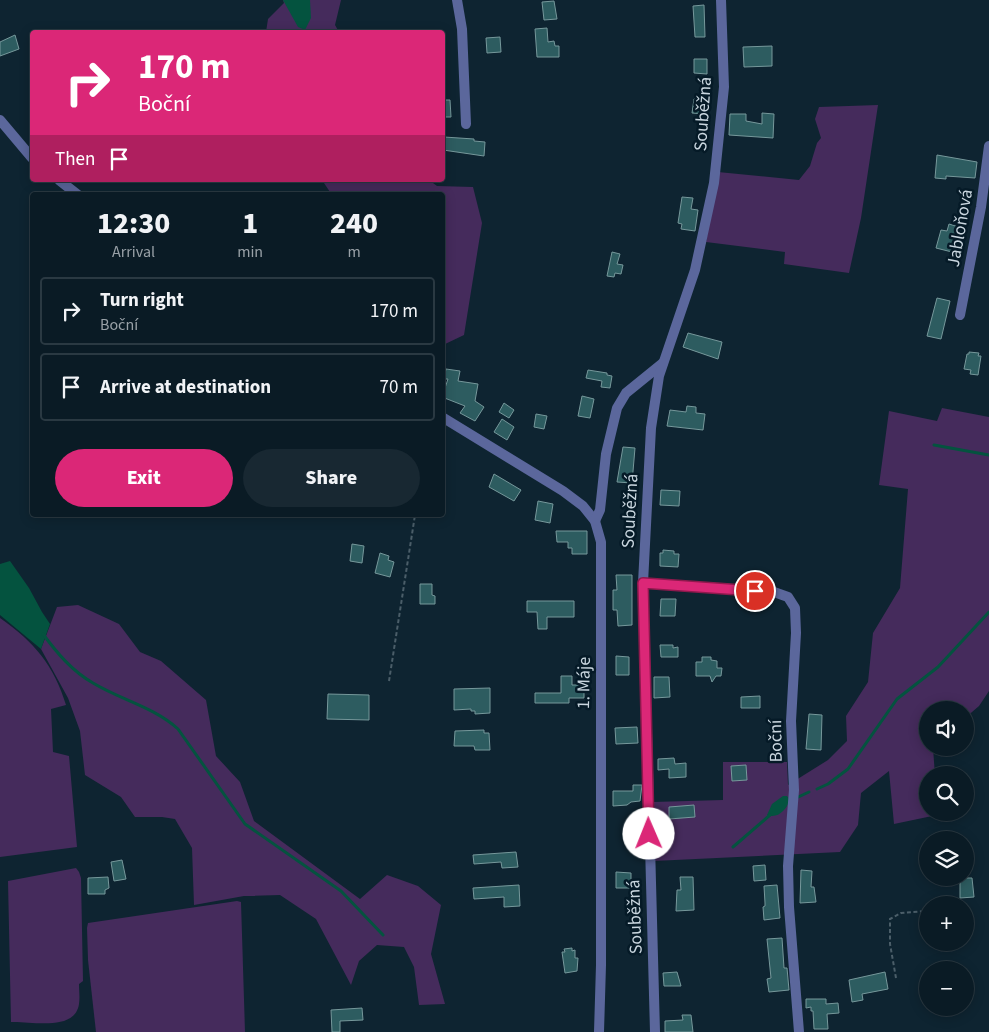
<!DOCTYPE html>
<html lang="en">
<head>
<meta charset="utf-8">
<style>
  :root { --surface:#0a1b25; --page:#182832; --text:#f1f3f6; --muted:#99a1a7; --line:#2a3942; --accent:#db2777 }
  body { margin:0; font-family:"Source Sans 3",sans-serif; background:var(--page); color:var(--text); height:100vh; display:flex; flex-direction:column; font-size:19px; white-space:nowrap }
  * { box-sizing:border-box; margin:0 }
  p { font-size:16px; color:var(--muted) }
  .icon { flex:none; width:28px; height:28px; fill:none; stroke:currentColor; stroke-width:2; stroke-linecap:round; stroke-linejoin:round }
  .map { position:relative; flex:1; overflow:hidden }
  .details { position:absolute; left:30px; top:192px; width:415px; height:325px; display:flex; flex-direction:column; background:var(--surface); border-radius:5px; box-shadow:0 2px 12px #0003,0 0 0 1px var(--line) }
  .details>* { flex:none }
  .hud { position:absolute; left:30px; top:30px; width:415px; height:152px; border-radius:5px; box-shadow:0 2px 12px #0003,0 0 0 1px var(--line); background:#db2777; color:#fff; overflow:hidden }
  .fabs { position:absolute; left:919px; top:701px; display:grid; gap:10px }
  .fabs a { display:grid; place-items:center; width:55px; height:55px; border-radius:50%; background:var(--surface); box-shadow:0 2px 12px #0003,0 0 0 1px var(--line); font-size:25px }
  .pin { position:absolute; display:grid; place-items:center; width:42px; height:42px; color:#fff; margin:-21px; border:2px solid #fff; border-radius:50%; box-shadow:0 1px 5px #0007 }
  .me { position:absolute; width:55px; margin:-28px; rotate:359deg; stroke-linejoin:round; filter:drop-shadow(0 0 4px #0008) }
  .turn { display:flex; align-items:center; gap:18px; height:105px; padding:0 25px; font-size:22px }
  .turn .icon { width:65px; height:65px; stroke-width:2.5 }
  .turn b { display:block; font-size:35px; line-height:42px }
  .then { display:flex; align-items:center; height:48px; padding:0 25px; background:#0003; gap:10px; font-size:19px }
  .eta { display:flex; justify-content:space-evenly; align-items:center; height:85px; text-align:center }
  .eta b { font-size:30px; font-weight:800; line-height:35px }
  .action { display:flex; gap:10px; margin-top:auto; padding:10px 25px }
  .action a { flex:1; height:58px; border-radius:30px; background:var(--accent); color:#fff; font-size:20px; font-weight:800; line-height:58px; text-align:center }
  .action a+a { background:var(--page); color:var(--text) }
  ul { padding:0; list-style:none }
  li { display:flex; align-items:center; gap:15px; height:68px; margin:0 10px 8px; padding:0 15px; border:2px solid var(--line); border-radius:5px }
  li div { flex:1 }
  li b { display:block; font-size:19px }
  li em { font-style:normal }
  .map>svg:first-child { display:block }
  .green { fill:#452b5c }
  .water { fill:#04533f }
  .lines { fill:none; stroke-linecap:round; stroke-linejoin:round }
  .stream { stroke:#04533f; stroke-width:3 }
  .building { fill:#2d5c60; stroke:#76989b }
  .path { stroke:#4b5e69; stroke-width:2; stroke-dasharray:4 2.5; stroke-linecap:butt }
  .minor { stroke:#5b679c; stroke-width:10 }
  .route-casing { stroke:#8e194d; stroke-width:12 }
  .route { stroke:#db2777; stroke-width:9 }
  .labels { text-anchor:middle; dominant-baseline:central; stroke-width:5; stroke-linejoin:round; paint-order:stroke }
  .street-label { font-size:18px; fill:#c9d6df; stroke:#051a27 }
</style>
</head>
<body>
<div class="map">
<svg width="989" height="1032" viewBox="0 0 989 1032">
  <rect width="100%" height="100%" fill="#0e2431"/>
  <g class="green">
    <polygon points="283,0 341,0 335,25 339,32 266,32 268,19 284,3"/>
    <polygon points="878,105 861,218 849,273 784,264 785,252 706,242 718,172 799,180 810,166 817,143 821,138 815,119 819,107"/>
    <polygon points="322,180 429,180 437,186 473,187 482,223 464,335 443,345 446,284 442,273 442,195 332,195"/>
    <polygon points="942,408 989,417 989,691 979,706 965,718 965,710 928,710 928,748 933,748 935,775 928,775 928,812 937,813 937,815 894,824 889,771 861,793 858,825 840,852 654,861 653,802 723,800 723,762 787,762 788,785 828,760 847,741 846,716 868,682 873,633 900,588 908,489 879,485 889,411 937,421"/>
    <polygon points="78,605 119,624 140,652 161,661 206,700 216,756 240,782 254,821 360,899 387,875 418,886 441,905 431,954 445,1004 419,1005 414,967 404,947 377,945 359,961 351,985 316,919 280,895 244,896 194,905 192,848 175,819 162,817 135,817 121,797 85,775 80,731 68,698 41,649 57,607"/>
    <path d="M0,618c34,24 54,47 66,87l-15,4 2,43 16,4 8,91 -77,10z"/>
    <path d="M76,868l3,4 2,6 2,103 -4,3c0,6 1,13 0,20 -4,28 -48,17 -68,18l-3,-141z"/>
    <polygon points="237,901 241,902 245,1032 96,1032 88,960 87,928 88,923"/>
  </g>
  <g class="water">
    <polygon points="283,0 310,0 311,18 305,30 298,27"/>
    <polygon points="10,561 29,588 42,612 50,624 41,649 0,615 0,564"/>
    <path d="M783,796h4l3,4c-4,10 -12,19 -23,15l5,-11z"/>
  </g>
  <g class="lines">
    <g class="stream">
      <polyline points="934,445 989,455"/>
      <path d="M43,634c14,19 29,37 50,49 28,17 61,24 85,46l67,95 96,67 42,44"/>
      <polyline points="817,789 828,784 848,769 897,699 938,667 989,612"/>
      <polyline points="796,798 809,792"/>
      <polyline points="733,847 770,815"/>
    </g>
  </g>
  <g class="building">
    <polygon points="554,1 557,19 544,20 542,2"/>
    <polygon points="704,5 705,37 695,37 693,6"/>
    <polygon points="547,28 548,42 554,41 555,46 559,46 559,57 537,57 535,29"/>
    <polygon points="15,35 19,49 0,56 0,42"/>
    <polygon points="500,37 501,52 487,53 486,38"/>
    <polygon points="772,46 772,66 744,67 743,47"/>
    <polygon points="694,59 707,59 707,74 694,73"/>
    <polygon points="694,99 707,100 705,114 692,113"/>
    <polygon points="442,100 450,100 451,117 442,117"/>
    <polygon points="762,113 774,114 773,138 729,135 730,114 746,114 746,121 762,124"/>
    <polygon points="444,137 474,139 474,141 485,142 484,156 443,150"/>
    <polygon points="937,155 977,162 975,178 946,176 946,179 935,178"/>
    <polygon points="682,197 693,198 691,209 698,210 695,231 681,229 682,224 678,223"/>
    <polygon points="949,224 962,228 956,253 936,248 941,230 947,231"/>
    <polygon points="612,252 620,254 617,264 623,265 621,274 615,273 614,277 607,276"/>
    <polygon points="937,298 950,301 941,339 927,336"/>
    <polygon points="688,333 722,342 718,359 683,347"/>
    <polygon points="969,352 979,353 978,356 981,356 978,375 970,374 971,370 964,369 967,354 969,354"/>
    <polygon points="446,369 460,371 458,381 478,384 475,401 484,407 475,421 460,413 465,406 442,397 448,379 444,379"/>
    <polygon points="588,370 607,373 607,375 612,376 610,388 601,387 602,381 586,378"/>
    <polygon points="582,396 594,399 590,418 578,416"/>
    <polygon points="504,403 514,410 509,418 499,412"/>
    <polygon points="687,406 696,407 696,413 705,414 703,430 667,426 670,410 686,412"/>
    <polygon points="536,414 547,416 544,429 534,427"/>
    <polygon points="502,419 514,427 507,440 494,432"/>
    <polygon points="623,447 635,448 632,483 617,482"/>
    <polygon points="494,474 521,490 514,501 489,487"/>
    <polygon points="661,490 680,491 679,506 660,505"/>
    <polygon points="538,501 553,504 550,523 535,520"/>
    <polygon points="556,531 587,531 587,554 572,554 572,548 568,548 568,542 557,542"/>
    <polygon points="352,544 364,546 362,563 350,561"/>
    <polygon points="663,550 674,551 674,554 679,554 678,567 660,566 660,553 663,553"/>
    <polygon points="380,553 389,556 388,560 394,562 390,577 375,573"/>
    <polygon points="616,575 632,575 632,625 618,626 617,610 613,610 613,590 617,590"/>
    <polygon points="420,584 432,584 432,595 435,596 435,604 420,604"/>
    <polygon points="661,599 676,599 675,616 660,616"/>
    <polygon points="527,601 574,601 574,617 547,617 547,629 538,629 537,612 527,612"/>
    <polygon points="660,645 673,645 673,648 678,647 678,657 661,657"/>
    <polygon points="616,656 629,657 629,675 616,675"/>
    <polygon points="702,657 711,657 711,660 717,661 717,668 722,668 721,676 716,676 712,682 710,676 696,676 696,662 702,662"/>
    <polygon points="561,676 572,676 572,685 584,685 584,698 569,698 569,703 535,703 535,693 561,693"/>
    <polygon points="654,677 669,677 670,697 654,698"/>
    <polygon points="490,688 490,713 475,714 475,711 471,711 471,709 454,710 454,689"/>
    <polygon points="328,694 369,695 369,720 327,719"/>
    <polygon points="760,696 760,708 741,708 741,697"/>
    <polygon points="809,714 822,715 821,750 806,749"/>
    <polygon points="637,727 638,743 616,744 615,728"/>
    <polygon points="484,730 484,733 489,733 490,750 475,750 474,746 454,746 455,731"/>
    <polygon points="674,758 675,764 686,763 686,777 669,778 669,769 658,770 658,759"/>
    <polygon points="746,765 747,780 732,781 731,766"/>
    <polygon points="633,785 642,785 640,801 631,802 627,805 613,806 613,791 633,791"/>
    <polygon points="694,805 695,817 669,819 669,807"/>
    <polygon points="516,852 518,867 502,868 501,862 474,864 473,855"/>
    <polygon points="122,860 126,879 114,881 111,862"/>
    <polygon points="765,865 766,880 754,881 753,866"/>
    <polygon points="801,870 812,871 811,887 814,887 816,902 800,903"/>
    <polygon points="616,872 631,873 631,888 616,888"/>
    <polygon points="108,877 109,888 105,890 105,894 88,894 88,878"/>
    <polygon points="680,877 693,877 694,910 676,911 677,890 681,890"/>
    <polygon points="960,878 972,878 974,897 960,898"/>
    <polygon points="519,885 520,906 504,907 504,897 474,899 473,888"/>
    <polygon points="777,885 780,918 764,920 763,907 765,906 765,903 764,886"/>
    <polygon points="782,938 784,968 787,968 789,990 769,992 767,979 771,978 767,939"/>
    <polygon points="572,948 572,951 575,950 575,958 578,958 577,971 565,973 562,952 565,952 564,949"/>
    <polygon points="677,972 681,986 664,986 663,973"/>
    <polygon points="885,972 888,989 862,994 863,1000 852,1002 849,980"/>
    <polygon points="806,999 826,999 826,1004 838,1003 839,1013 827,1014 828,1029 814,1029 813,1011 811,1011 811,1007 806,1008"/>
    <polygon points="362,1008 363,1020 340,1021 340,1032 332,1032 331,1010"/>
    <polygon points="682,1015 691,1015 693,1032 665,1032 665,1021 683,1020"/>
  </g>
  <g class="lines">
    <g class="path">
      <polyline points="389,681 415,515"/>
      <polyline points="896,978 890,944 890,919 901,913 928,911"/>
    </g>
    <g class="minor">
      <polyline points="457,0 462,29 466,124"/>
      <polyline points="0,120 32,158"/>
      <polyline points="59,180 78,195"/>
      <polyline points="960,315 981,207 989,146"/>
      <polyline points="442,417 563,491 583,506 595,521 601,542 601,965 599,1032"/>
      <polyline points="595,521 600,510 606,454 617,408 626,393 663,363"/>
      <polyline points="643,583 774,592 788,597 795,608 796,633 791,721 794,790 788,866 789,907 799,1032"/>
      <polyline points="655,1032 643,583 651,428 659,376 695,270 714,183 724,87 721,0"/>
    </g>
  </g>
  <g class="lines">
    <defs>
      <polyline id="route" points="649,834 643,583 755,591"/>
    </defs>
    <use href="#route" class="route-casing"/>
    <use href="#route" class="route"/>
  </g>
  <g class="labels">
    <g class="street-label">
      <text transform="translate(703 114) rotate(-86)">Souběžná</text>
      <text transform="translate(960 228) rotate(-80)">Jabloňová</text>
      <text transform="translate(630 511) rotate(-87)">Souběžná</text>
      <text transform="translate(584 683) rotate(-89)">1. Máje</text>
      <text transform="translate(776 741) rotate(-91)">Boční</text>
      <text transform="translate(635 917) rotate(-92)">Souběžná</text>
    </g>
  </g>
</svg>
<div class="fabs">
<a><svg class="icon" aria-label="sound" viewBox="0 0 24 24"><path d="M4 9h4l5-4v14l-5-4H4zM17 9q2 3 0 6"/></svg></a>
<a><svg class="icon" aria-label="search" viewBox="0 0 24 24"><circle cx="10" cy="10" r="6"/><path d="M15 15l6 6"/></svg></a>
<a><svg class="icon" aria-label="layers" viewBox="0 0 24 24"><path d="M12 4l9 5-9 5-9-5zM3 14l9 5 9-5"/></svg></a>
<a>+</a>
<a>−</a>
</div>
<div class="pin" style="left:755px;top:591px;background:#d93025"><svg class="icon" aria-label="arrive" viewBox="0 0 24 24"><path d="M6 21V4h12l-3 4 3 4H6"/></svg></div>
<svg class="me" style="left:649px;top:834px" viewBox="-20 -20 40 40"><circle r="19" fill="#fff"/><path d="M0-13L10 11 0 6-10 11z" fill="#db2777"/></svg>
<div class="hud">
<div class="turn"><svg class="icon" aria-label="right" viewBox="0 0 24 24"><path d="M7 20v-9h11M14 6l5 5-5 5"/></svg><div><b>170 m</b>Boční</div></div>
<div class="then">Then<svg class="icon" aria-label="arrive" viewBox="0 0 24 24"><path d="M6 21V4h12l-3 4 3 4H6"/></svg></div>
</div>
<section class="details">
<div class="eta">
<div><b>12:30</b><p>Arrival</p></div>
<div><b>1</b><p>min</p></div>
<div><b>240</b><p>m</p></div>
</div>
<ul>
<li><svg class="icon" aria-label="right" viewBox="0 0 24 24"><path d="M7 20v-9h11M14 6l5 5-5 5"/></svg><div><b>Turn right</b><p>Boční</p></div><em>170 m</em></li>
<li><svg class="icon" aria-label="arrive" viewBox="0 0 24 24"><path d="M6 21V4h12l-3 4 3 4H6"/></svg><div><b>Arrive at destination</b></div><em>70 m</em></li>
</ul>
<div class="action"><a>Exit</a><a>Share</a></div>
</section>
</div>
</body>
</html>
